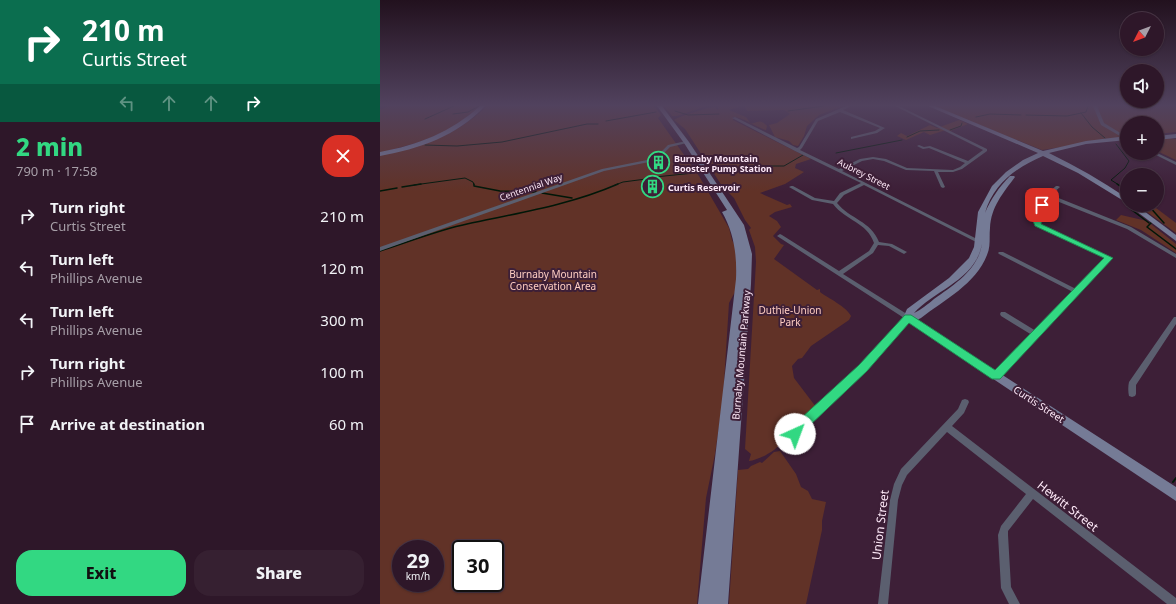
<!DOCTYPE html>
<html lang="en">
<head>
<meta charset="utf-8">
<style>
  :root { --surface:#2e1729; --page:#362031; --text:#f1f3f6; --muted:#a79fa8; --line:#493646; --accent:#32d882 }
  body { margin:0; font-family:"Noto Sans",sans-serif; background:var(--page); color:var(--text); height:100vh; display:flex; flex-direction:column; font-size:15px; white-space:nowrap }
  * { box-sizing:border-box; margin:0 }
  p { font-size:13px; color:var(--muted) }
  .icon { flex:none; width:22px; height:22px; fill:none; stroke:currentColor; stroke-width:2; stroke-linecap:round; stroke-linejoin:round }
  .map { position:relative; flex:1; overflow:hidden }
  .sheet { display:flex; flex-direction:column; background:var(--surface); width:380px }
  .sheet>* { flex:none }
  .hud { background:#0b6e4f; color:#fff; overflow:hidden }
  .needle { width:26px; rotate:228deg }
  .fabs { position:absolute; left:740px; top:12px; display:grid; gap:8px }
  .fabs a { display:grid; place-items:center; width:44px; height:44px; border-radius:50%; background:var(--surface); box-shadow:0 1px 3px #0004,0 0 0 1px var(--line); font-size:20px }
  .speed { position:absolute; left:12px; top:540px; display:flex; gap:8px; font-size:20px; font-weight:700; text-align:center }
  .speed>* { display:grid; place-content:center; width:52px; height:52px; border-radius:50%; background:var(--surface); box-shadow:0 1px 3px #0004,0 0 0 1px var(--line); line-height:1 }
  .speed small { font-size:10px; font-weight:400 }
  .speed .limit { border:2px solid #111; border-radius:6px; background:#fff; color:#111 }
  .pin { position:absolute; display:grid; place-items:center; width:34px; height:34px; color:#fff; margin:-17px; border-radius:8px; box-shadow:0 2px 6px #0006 }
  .me { position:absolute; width:44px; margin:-22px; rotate:43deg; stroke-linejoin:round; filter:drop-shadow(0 0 3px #0008) }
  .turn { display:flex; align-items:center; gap:14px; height:84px; padding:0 16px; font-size:18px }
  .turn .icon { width:52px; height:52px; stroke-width:2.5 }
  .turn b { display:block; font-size:28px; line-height:34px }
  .lanes { display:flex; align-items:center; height:38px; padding:0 16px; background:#0003; justify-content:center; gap:20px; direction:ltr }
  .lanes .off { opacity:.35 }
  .round { display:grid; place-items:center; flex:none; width:42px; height:42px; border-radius:16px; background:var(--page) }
  .head { display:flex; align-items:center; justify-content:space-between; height:68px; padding:0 16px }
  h1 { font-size:24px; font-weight:800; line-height:30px; color:var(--accent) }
  .cta { display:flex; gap:8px; margin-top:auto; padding:8px 16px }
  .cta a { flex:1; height:46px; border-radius:16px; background:var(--accent); color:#111; font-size:16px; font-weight:800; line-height:46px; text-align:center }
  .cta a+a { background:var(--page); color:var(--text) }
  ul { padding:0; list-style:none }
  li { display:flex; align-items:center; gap:12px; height:52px; padding:0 16px }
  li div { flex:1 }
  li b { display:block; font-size:15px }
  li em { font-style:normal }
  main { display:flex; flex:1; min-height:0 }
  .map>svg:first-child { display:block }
  .green { fill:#613227; fill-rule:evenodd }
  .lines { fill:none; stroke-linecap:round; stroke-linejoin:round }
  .stream-far2 { stroke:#001708; stroke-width:1 }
  .stream-far1 { stroke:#001708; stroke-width:1.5 }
  .stream { stroke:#001708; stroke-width:2 }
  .building { fill:#583851 }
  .street { fill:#5b5f6f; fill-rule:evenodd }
  .secondary { fill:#757b96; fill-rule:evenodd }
  .route { fill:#32d882; stroke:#208c54 }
  .labels { text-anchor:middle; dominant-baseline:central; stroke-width:4; stroke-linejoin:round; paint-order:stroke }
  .far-poi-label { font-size:9px; font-weight:bold; fill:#fde8f7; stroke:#3d1f37; text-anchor:start }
  .far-street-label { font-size:9px; fill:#fde8f7; stroke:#3d1f37 }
  .park-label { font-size:10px; fill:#fecdc1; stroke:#3d1f37 }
  .street-label { font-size:10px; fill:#fde8f7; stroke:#3d1f37 }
  .near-street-label { font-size:12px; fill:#fde8f7; stroke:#3d1f37 }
</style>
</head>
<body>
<main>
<section class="sheet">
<div class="hud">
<div class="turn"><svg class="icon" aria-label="right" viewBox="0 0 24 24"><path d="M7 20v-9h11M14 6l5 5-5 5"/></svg><div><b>210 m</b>Curtis Street</div></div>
<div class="lanes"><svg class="icon off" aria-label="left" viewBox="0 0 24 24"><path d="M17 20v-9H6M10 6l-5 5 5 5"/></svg><svg class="icon off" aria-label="ahead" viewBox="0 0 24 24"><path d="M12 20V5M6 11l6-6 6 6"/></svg><svg class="icon off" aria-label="ahead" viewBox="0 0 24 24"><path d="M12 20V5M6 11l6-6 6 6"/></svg><svg class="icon" aria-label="right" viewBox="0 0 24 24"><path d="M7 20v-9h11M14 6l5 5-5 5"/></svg></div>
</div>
<div class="head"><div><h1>2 min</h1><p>790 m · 17:58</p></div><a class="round" style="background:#d93025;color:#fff"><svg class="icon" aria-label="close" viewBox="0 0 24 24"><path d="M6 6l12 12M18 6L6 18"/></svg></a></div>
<ul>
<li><svg class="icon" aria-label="right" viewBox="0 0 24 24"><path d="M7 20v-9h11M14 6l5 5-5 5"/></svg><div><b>Turn right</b><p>Curtis Street</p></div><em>210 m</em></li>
<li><svg class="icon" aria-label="left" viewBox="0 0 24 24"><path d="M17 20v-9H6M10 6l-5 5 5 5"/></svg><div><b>Turn left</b><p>Phillips Avenue</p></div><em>120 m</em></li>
<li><svg class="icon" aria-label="left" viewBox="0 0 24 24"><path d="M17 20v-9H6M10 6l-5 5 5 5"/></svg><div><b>Turn left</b><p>Phillips Avenue</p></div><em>300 m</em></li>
<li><svg class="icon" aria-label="right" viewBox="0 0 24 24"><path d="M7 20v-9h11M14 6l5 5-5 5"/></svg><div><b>Turn right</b><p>Phillips Avenue</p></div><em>100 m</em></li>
<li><svg class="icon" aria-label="arrive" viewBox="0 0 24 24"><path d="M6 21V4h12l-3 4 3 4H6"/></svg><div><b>Arrive at destination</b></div><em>60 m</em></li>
</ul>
<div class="cta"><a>Exit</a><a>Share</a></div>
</section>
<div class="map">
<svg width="796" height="604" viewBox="0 0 796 604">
  <rect width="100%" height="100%" fill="#3d1f37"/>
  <g class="green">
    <polygon points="8,106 100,106 79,125 43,141 0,153 0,110"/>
    <path d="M107,106h167l7,9 -3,3 41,58 30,52 3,12 4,8 1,13 -1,29 -7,13 -6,95 -8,56 -9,44 -9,106h-317v-449c44,-10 73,-17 107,-49zM21,549h34v34h-34zM81,549h34v34h-34z"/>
    <polygon points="284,106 327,106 297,116 292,116"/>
    <path d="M338,106h24l-13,4 17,7 5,7c8,-2 9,-5 16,2l-1,4c-11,-3 -22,-13 -33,-13v3l78,39 -15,5 -1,4 9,4 -19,12 -25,9 27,12 3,-1 2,3 -17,5 -6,4 8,5 4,6 -8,9 8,8 3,1 -10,14 43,31 3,-1v3c8,6 27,15 31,24l-2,4 -38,26 -9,12 -4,1 -6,7 2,12 22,29 -16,14 -15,6 -2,6 4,8h-5c-4,9 -23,19 -33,20l2,-7 -6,-5 11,-187 -1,-15 -6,-17 2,-2 -6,-8 -11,-22 -12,-12 -37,-57 -11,-9c3,-3 37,-14 41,-13l3,3z"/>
    <polygon points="365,106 463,106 439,115 427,126 424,136 418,146 413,145 409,141 395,137 389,125 397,123 410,114 404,110 367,111"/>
    <polygon points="552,106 796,106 796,132 777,134 777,123 747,123 747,137 662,150"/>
    <polygon points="579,120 588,124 570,131 566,130 550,135 544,132 526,140 517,136 521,133 527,136 550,125 557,128"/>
    <polygon points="789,138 796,139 796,160 777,151 777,140"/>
    <polygon points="759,205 772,205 796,223 796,233 763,209"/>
    <polygon points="741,215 767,221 796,244 796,253 761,230 736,220"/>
    <polygon points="400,451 416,474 421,487 428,491 432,499 446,502 442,521 442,530 426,604 349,604 358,470 368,469 371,466 380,462 382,463 394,452"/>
  </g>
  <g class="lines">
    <g class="stream-far2">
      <polyline points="295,111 308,115 339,114"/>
      <polyline points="408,111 444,106"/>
      <polyline points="701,113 712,127 725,138"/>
      <polyline points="73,114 88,112 99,106"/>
      <polyline points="646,115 687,116 706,112 708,106"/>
      <polyline points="596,117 610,114 641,115"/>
      <polyline points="45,119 74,106"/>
      <polyline points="226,121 276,112"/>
      <polyline points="570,130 581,126 582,123"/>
      <polyline points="527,137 540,131 559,130"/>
      <polyline points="736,144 749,161 745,168 731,180 739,185"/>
      <polyline points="45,145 77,146 122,142 207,124 218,124"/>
      <polyline points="456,153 522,140"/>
      <polyline points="333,172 372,166 404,166 423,155"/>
      <polyline points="275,177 314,173"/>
      <polyline points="34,185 85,178 93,182 94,185"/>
      <polyline points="235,185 243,182 266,179"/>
    </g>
    <g class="stream-far1">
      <polyline points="94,184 94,186 120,191 156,192"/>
      <polyline points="737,184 747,191"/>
      <polyline points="22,187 41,184"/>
      <polyline points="0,191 17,188"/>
      <polyline points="162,193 192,198"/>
      <polyline points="768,205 784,223"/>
      <polyline points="748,207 769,223"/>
      <polyline points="771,223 767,227 796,249"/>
      <path d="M0,251c29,-9 58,-21 87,-27 51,-11 103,-19 151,-40"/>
    </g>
    <polyline class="stream" points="793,482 796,478"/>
  </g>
  <polygon class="building" points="270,184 275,183 280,186 275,190 269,190 266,188"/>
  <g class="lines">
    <g class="street">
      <path d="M466,106h5l-8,4 42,18 -8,5 -26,6v-2l24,-6 5,-3 -40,-16 -22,9 -16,27 -2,2 39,19 21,-10 13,-2 13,2 21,9 46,2 7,-3 5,-4 -36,-15 -6,1 -6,-3 2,-1 5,2 6,-1 38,15 15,-11 -88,-44h4l88,43v2l-25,18 -9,3h-15l7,15 -2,1 -2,-1 -7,-16 -28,-1 -22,-9 -11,-2 -11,2 -20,10 143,72 -3,2 -2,-1 -116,-59 -20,10 -7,8c13,16 34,18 42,39l13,2 15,8 -3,2 -15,-8 -11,-1 -5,8 -30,21 67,42 1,2 -46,52 -59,56 -8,11 -3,1 -3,-1 -1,-3 9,-12 61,-56 43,-48 -127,-82 3,-2 2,1 57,36 30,-20 5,-8c-7,-21 -28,-22 -41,-39l-21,-4 -23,-13 2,-1h2l22,12 19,3 6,-8 21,-10 -66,-32 -63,-33 3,-1 62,31 2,-1 17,-28z"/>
      <polygon points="713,106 717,106 724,123 747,137 747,140 721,125"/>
      <polygon points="306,141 308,142 307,143 290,147 279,158 269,162 224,171 0,251 0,247 222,169 267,160 277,156 288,145"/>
      <polygon points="772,153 777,153 796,162 796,165"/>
      <path d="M676,186h2l2,1 -9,8 80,32 45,27v4l-49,-29 -78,-31c-6,7 -11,16 -9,26l71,33 1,1 -114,120 -2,1 -2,-1 -2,-2 2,-2 38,-39 -31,-19 -1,-2 1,-2h4l31,19 37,-39 -74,-38 -1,-1 1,-1h4l73,37 29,-31 -69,-33c-3,-16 9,-30 20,-39z"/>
      <path d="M794,317h2v7l-40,61v9l-1,2 -3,1 -3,-1c-1,-4 -1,-10 0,-14z"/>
      <polygon points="585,399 588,400 589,402 584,413 572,426 796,598 796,604 787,604 653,499 628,531 628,535 631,587 640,604 629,604 621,588 618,535 621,526 646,494 567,432 527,475 522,485 518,500 508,604 498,604 510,500 514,484 521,469 578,409 582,400"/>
    </g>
    <g class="secondary">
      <path d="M100,106h5c-28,30 -66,43 -105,50v-4c38,-7 71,-20 100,-46z"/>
      <path d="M277,106h5l27,36 55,83 8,29 -1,30 -23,320h-30l38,-325c1,-24 -2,-46 -14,-67l5,-2 -43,-67z"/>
      <path d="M548,106h7l108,45 43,-10 41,-5v4l-41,4 -37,9c27,13 53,28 78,45v5l-49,-30 -35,-17c-26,11 -50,28 -58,57 6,-14 14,-26 25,-37h4l1,1c-12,16 -24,30 -25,51 -1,9 1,18 -3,27 -11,29 -43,45 -66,63l-4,2 259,167v14l-271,-181 -2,-2 4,-9 42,-31 20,-20 5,-11 4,-35 14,-26 14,-14 17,-12 15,-7zM602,243c-3,26 -28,42 -48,56 -6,5 -13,11 -20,14 21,-23 63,-34 68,-70z"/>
      <polygon points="796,134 796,138 777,140 777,136"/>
      <polygon points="748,205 756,205 796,235 796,241"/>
    </g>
  </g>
  <linearGradient id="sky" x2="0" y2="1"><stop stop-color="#22111e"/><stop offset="0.55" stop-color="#51425e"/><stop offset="1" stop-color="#51425e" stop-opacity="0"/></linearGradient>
  <rect width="796" height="191" fill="url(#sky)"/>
  <polygon class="route" points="659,204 665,205 661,224 733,258 620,379 612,379 529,323 487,371 427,428 419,437 415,439 411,437 409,434 419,420 479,365 525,315 531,315 615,370 724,258 655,226 653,221"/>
  <defs>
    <symbol id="building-ring" viewBox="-11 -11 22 22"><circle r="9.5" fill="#3d1f37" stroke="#32d882" stroke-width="1.5"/><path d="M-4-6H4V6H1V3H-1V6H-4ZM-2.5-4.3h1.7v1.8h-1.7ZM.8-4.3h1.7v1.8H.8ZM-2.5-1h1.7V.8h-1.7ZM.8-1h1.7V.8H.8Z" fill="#32d882"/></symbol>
  </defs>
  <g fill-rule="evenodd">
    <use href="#building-ring" x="266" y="150" width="25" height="25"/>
    <use href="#building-ring" x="260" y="174" width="25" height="25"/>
  </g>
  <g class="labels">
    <g class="far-poi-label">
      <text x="294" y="158">Burnaby Mountain<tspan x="294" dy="10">Booster Pump Station</tspan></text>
      <text x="288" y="187">Curtis Reservoir</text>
    </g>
    <g class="far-street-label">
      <text transform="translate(484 174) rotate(27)">Aubrey Street</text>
      <text transform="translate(151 187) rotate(-19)">Centennial Way</text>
    </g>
    <g class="park-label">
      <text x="173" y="274">Burnaby Mountain<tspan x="173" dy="12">Conservation Area</tspan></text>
      <text x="410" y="310">Duthie-Union<tspan x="410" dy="12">Park</tspan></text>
    </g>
    <g class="street-label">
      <text transform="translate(361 355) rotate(-85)">Burnaby Mountain Parkway</text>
      <text transform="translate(659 404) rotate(33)">Curtis Street</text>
    </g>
    <g class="near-street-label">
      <text transform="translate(688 506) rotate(38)">Hewitt Street</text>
      <text transform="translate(500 525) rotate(-83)">Union Street</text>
    </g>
  </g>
</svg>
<div class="fabs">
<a><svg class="needle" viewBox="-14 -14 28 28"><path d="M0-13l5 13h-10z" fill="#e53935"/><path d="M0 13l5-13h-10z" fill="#a79fa8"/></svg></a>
<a><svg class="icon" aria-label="sound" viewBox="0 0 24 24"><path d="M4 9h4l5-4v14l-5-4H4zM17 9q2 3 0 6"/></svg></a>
<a>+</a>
<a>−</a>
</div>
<div class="speed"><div>29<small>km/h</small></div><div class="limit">30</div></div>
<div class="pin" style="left:662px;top:205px;background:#d93025"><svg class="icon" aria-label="arrive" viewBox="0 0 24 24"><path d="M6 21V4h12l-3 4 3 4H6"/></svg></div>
<svg class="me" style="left:415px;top:434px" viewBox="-20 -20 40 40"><circle r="19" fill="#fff"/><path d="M0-13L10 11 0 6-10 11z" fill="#32d882"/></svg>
</div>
</main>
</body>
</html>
